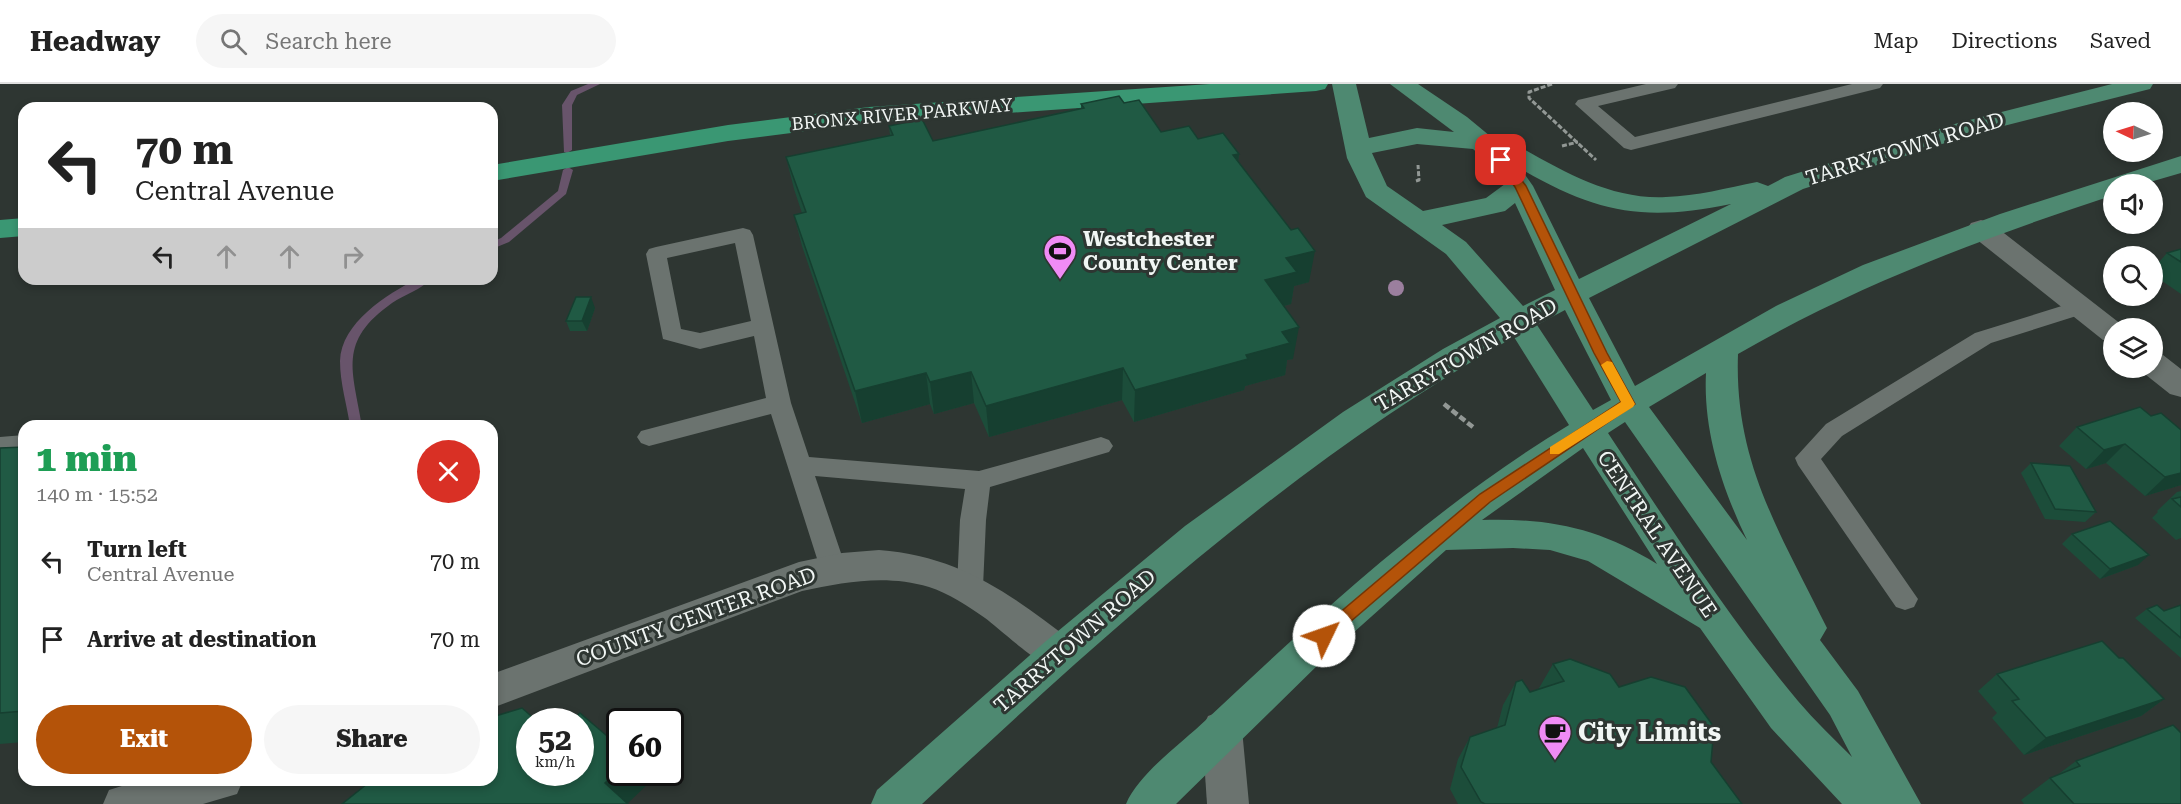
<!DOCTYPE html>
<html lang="en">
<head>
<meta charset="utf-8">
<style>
  :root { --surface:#fff; --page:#f6f6f6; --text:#222; --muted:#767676; --line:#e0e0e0; --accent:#b45309 }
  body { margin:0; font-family:"Roboto Serif",serif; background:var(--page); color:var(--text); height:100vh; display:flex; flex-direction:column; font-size:22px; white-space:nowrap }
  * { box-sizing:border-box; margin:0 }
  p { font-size:20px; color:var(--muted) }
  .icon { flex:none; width:33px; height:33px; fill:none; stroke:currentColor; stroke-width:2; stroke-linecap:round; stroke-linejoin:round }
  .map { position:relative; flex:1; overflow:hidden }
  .panel { position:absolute; left:18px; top:336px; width:480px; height:366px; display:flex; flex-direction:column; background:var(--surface); border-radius:18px; box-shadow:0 3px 9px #0003 }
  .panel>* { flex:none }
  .banner { position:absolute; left:18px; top:18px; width:480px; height:183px; border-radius:18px; box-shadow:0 3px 9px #0003; background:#fff; color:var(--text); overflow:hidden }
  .needle { width:39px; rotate:274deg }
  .fabs { position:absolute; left:2103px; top:18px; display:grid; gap:12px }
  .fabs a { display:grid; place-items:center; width:60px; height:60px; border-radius:50%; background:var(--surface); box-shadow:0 3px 9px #0003; font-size:30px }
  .speed { position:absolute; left:516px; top:624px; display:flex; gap:12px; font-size:30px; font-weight:700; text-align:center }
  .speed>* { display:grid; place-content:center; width:78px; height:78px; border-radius:50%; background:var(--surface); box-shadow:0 3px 9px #0003; line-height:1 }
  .speed small { font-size:15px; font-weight:400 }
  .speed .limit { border:3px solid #111; border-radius:9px; background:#fff; color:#111 }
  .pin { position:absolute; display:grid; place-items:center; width:51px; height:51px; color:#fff; margin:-26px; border-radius:12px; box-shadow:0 3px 9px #0006 }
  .me { position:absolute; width:66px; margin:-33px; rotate:48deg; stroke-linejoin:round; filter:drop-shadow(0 0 4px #0008) }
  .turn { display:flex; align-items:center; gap:21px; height:126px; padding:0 18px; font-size:27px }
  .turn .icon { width:78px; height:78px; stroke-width:2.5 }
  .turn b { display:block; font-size:42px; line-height:51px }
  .lanes { display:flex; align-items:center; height:57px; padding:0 18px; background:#0003; justify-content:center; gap:30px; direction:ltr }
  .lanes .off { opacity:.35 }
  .round { display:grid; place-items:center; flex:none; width:63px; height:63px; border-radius:32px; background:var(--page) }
  .overview { display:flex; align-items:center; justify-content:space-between; height:102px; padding:0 18px }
  h1 { font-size:36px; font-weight:800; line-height:45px; color:#1e9e55 }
  .button { display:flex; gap:12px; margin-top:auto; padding:12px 18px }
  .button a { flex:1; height:69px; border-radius:36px; background:var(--accent); color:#fff; font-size:24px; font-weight:800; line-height:69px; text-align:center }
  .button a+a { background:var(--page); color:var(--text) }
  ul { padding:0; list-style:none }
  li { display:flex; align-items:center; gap:18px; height:78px; padding:0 18px }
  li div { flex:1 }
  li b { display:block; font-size:22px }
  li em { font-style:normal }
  header { display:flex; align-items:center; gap:36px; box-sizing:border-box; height:84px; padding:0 30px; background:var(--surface); border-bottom:2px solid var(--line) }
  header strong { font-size:28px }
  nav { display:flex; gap:33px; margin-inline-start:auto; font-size:21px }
  .search { width:420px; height:54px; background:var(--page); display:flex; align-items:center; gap:15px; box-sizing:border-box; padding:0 21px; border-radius:33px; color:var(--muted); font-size:22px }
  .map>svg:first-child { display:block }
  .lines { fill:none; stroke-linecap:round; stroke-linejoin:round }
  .stream { fill:#68546b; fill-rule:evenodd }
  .path-far1 { stroke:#929895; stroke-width:3; stroke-dasharray:5 2; stroke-linecap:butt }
  .path { stroke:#929895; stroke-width:4.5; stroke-dasharray:7 3; stroke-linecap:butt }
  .lane { fill:#6b736f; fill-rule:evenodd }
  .street { fill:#6b736f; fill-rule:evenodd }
  .primary { fill:#4e8971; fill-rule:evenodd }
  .highway { fill:#3a9773; fill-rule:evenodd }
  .tree { fill:#9b7f9e }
  .wall { fill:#1c4d3a }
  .shaded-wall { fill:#163f30 }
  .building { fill:#205a44; stroke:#163f30; stroke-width:1.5 }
  .route { fill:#b45309; stroke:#753606; stroke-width:1.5 }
  .slow { fill:#f59e0b }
  .labels { text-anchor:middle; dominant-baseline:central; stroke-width:6; stroke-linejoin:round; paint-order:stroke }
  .far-street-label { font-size:18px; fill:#f1f6f4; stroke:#2e3632 }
  .street-label { font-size:21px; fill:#f1f6f4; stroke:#2e3632 }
  .poi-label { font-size:21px; font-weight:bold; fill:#f1f6f4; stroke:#2e3632; text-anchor:start }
  .near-poi-label { font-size:26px; font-weight:bold; fill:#f1f6f4; stroke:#2e3632; text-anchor:start }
</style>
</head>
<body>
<header>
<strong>Headway</strong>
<div class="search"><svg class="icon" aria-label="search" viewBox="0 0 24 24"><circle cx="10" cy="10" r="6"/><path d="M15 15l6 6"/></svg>Search here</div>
<nav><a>Map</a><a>Directions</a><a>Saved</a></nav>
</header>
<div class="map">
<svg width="2181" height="720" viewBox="0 0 2181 720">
  <rect width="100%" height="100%" fill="#2e3632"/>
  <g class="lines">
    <g class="stream">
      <polygon points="588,0 600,0 577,11 572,21 572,66 567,69 564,68 562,21 571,7"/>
      <polygon points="568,83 573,86 566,110 509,158 492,165 492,158 501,154 558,107 563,86"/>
      <path d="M417,195h14c-9,10 -27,16 -39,24 -55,39 -39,67 -30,123h-12c-3,-21 -10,-43 -10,-65 1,-38 47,-67 77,-82z"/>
    </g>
    <g class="path-far1">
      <polyline points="1552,0 1529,8 1529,14 1596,76"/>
      <polyline points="1562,62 1578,58"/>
      <polyline points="1416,97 1419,96 1418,81"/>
    </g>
    <polyline class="path" points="1444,320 1474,344"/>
    <g class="lane">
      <polygon points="1646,0 1678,0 1675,4 1598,22 1635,53 1852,0 1883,0 1880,4 1631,66 1624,64 1575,20 1578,16"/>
      <path d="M743,144l7,2 3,5 38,168 18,54 170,14 122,-34 8,3 4,6 -4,6 -119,35 -4,33 -3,67 -4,8 -9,3 -9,-3 -4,-8 3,-67 5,-31 -150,-13 31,92 -4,8 -9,3 -9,-3 -4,-8 -49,-154 -122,32 -8,-3 -4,-6 4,-6 125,-33 -12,-62 -54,13 -37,-10 -17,-85 3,-5 7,-2zM735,159l16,78 -51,12 -19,-4 -14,-71z"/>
      <polygon points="2081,216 2089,218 2092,223 2089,228 1991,259 1842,352 1821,375 1918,515 1914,523 1905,526 1896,523 1798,381 1795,374 1826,340 1975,249"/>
      <polygon points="24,351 24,369 0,371 0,353"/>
    </g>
    <g class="street">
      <polygon points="1981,136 1991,139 2126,244 2114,244 2114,259 2103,256 1971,151 1967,145 1971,139"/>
      <polygon points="2152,268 2163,271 2181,285 2181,313 2170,310 2141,287 2139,284 2152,284"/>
      <path d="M879,466c81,6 131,44 193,91l6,12 -6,12c-3,1 -9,4 -13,4 -16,1 -60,-41 -74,-51 -17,-12 -37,-25 -56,-31 -43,-13 -85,-5 -127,4l-310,117v-34l307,-112 43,-9z"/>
      <polygon points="1222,627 1236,632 1242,645 1249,720 1207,720 1202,645 1208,632"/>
      <polygon points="141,696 243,696 237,710 203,720 103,720 109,706"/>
    </g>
    <path class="primary" d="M1332,0h24l13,54 48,-10 37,4 -64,-48h28l49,33 23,19 14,2c51,28 102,62 162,59 31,-1 61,-9 91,-15l11,4 17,-9 173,-54 154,-39h41l-3,5 -174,44 -173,56 -214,109 46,88 141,-80 87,-41 137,-51 181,-58v17l-38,11h-29v11c-131,43 -257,90 -376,159 -4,109 43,180 89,274l-7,12 38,51 63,113h-79l-71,-76 -71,-100 -112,-67 -38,-11 -37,-2 -67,2 -121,108 -149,146h-50c13,-31 56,-61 81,-85 113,-106 228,-213 362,-294l-55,-88c-222,125 -406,295 -592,467h-51l6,-14 169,-149 139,-115 158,-114 100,-63 57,-31 -54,-64 -80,-57 -19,-39zM1417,60l56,5 19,17 13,18 -19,14 -63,13 -36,-25 -15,-33zM1521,85c76,44 123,53 210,35l-152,75 -46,-93zM1515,119l40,87 -32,16 -57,-64 -24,-17 63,-14zM1565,226l46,90 -18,10 -56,-85zM1706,289c-3,58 16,115 41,167l-98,-133zM1625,338l205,293 22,42c-18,-18 -37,-36 -54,-56 -70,-84 -130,-177 -190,-268zM1583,364l74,116c-58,-36 -108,-46 -175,-44z"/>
    <g class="highway">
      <polygon points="1210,0 1328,0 1325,5 1316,7 869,39 728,57 492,97 492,81 728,41 869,23"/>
      <polygon points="24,134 24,152 0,154 0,136"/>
    </g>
  </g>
  <circle class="tree" cx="1396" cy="204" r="8"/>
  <g class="wall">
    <polygon points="1124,19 1161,48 1198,55 1239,70 1238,78 1309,198 1294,202 1291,220 1284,222 1293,275 1287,276 1285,291 1245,302 1244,306 1134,338 1122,316 989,353 974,319 934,330 930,320 862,339 802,162 794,131 802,129 794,105 786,73 890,51 889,42 933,57 1081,24 1081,20"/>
    <polygon points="2181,165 2181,210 2152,190 2152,186 2167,169"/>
    <polygon points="595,224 587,247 570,247 566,237"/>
    <polygon points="2151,332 2181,401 2145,412 2106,379 2086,385 2059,362 2077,343"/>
    <polygon points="24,363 24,658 0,660 0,364"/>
    <polygon points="2031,379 2096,428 2085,438 2045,435 2021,389"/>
    <polygon points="2181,407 2181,454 2176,456 2152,434 2158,428 2157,427 2177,408"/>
    <polygon points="2072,450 2138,481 2100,495 2062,460"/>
    <polygon points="2181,521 2181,574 2135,534 2147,525 2164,527"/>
    <polygon points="2119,574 2164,615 2141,632 2024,671 1992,634 1997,629 1978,607 1997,590"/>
    <polygon points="1553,580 1619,603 1711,678 1742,720 1458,720 1450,705 1458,675 1470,653 1497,644 1503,621 1516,598 1530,608 1540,605 1539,604"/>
    <polygon points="2076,677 2181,720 2024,720 2021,716 2050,694 2056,692"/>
  </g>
  <g class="shaded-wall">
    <polygon points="1239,70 1235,101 1233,71"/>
    <polygon points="1315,167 1309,198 1294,202 1291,220 1261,228 1265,196 1286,174"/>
    <polygon points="591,213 595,224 587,247 582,237"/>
    <polygon points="1299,243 1293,275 1287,276 1285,291 1245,302 1244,306 1134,338 1135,306 1246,271 1282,248"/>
    <polygon points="1123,284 1122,316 989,353 986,322"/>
    <polygon points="971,288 974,319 934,330 930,298"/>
    <polygon points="926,289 930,320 862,339 855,307"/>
    <polygon points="2125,360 2106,379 2086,385 2104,366"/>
    <polygon points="2181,389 2181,401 2145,412 2165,393"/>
    <polygon points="2149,471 2138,481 2100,495 2110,485"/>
    <polygon points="2164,615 2141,632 2024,671 2046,654"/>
    <polygon points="620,685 620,688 641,688 648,700 627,720 605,699"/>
  </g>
  <g class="building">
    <polygon points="1119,12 1124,19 1139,16 1161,48 1189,42 1198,55 1223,49 1239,70 1233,71 1291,146 1298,144 1315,167 1286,174 1297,188 1265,196 1299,243 1282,248 1290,259 1246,271 1248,275 1135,306 1123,284 986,322 971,288 930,298 926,289 855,307 794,131 806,128 786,73 893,51 889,42 922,35 933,57 1084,24 1081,20"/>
    <polygon points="2181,165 2181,178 2167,169"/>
    <polygon points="576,213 591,213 582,237 566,237"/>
    <polygon points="2140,323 2151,332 2161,329 2181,346 2181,389 2165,393 2125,360 2104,366 2077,343"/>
    <polygon points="24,363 24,627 0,629 0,364"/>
    <polygon points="2031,379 2070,382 2096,428 2055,425"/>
    <polygon points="2181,413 2181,423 2172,415"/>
    <polygon points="2110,437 2149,471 2110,485 2072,450"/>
    <polygon points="2157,521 2164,527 2181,521 2181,554 2147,525"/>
    <polygon points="2102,557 2119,574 2123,574 2164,615 2046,654 2012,617 2019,615 1997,590"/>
    <polygon points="1570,575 1610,590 1619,603 1651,593 1685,603 1714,643 1711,678 1742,720 1485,720 1481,718 1461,683 1470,653 1505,641 1516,598 1522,596 1530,608 1564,597 1553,580"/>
    <polygon points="522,624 538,638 530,638 530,688 580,688 580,638 570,638 580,629 620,663 620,685 605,699 628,720 342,720 372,696 492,696 492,633"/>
    <polygon points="2173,641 2181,649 2181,720 2074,720 2050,694 2080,682 2076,677"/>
  </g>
  <polygon class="route" points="1501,73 1505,74 1526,102 1607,269 1635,320 1490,418 1329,556 1318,556 1316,552 1318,547 1480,410 1621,318 1594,269 1515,103 1496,76"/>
  <polygon class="slow" points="1607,277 1612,278 1635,320 1633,323 1559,370 1550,370 1550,363 1621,318 1601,281"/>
  <defs>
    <symbol id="stadium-pin" viewBox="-11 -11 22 30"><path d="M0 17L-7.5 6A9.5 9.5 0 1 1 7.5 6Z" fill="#f08bf5" stroke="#2e3632"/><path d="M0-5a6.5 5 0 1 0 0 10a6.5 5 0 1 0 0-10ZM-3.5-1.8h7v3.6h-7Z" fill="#111"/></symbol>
    <symbol id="cafe-pin" viewBox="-11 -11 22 30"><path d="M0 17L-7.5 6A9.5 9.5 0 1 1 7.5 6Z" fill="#f08bf5" stroke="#2e3632"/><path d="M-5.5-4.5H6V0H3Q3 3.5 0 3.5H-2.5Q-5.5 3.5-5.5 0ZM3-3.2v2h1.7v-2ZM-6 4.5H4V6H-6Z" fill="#111"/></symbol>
  </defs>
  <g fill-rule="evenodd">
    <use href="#stadium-pin" x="1041" y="148" width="38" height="52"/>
    <use href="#cafe-pin" x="1536" y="629" width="38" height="52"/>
  </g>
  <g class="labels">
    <g class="far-street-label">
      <text transform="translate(902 30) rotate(-5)">BRONX RIVER PARKWAY</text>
    </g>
    <g class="street-label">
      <text transform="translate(1905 65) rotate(-17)">TARRYTOWN ROAD</text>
      <text transform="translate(1466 271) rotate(-30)">TARRYTOWN ROAD</text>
      <text transform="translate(1657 450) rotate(56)">CENTRAL AVENUE</text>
      <text transform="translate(696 533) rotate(-20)">COUNTY CENTER ROAD</text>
      <text transform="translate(1075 557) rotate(-41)">TARRYTOWN ROAD</text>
    </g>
    <g class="poi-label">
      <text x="1083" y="155">Westchester<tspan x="1083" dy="24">County Center</tspan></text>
    </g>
    <g class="near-poi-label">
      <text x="1578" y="648">City Limits</text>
    </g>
  </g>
</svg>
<div class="fabs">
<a><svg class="needle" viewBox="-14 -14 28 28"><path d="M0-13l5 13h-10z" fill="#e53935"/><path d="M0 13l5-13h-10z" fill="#767676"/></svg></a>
<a><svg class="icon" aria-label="sound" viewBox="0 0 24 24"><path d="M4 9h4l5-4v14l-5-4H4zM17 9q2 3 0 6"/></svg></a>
<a><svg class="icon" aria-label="search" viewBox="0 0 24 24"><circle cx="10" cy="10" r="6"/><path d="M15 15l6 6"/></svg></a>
<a><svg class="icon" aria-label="layers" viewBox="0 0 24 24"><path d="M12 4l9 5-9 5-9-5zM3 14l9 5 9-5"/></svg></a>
</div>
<div class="speed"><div>52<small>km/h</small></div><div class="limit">60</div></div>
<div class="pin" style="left:1501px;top:76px;background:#d93025"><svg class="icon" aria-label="arrive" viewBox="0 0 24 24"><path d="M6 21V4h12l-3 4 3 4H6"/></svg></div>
<svg class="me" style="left:1324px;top:552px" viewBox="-20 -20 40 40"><circle r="19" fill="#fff"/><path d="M0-13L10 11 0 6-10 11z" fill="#b45309"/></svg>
<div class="banner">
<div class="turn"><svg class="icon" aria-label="left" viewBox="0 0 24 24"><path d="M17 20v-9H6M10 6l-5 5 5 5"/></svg><div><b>70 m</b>Central Avenue</div></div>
<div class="lanes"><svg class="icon" aria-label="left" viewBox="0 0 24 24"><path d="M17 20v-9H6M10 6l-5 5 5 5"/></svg><svg class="icon off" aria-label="ahead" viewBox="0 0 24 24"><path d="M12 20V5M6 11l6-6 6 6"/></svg><svg class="icon off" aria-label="ahead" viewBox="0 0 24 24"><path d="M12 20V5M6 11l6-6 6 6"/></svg><svg class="icon off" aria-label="right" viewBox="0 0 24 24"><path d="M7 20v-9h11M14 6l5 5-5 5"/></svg></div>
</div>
<section class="panel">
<div class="overview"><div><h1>1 min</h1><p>140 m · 15:52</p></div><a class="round" style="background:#d93025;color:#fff"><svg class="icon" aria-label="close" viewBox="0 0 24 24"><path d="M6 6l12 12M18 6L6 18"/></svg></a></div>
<ul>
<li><svg class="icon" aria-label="left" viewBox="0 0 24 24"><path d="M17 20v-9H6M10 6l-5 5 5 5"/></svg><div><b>Turn left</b><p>Central Avenue</p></div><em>70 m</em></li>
<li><svg class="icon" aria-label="arrive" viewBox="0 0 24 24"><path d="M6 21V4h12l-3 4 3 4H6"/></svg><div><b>Arrive at destination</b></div><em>70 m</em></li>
</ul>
<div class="button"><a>Exit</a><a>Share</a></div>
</section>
</div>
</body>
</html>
